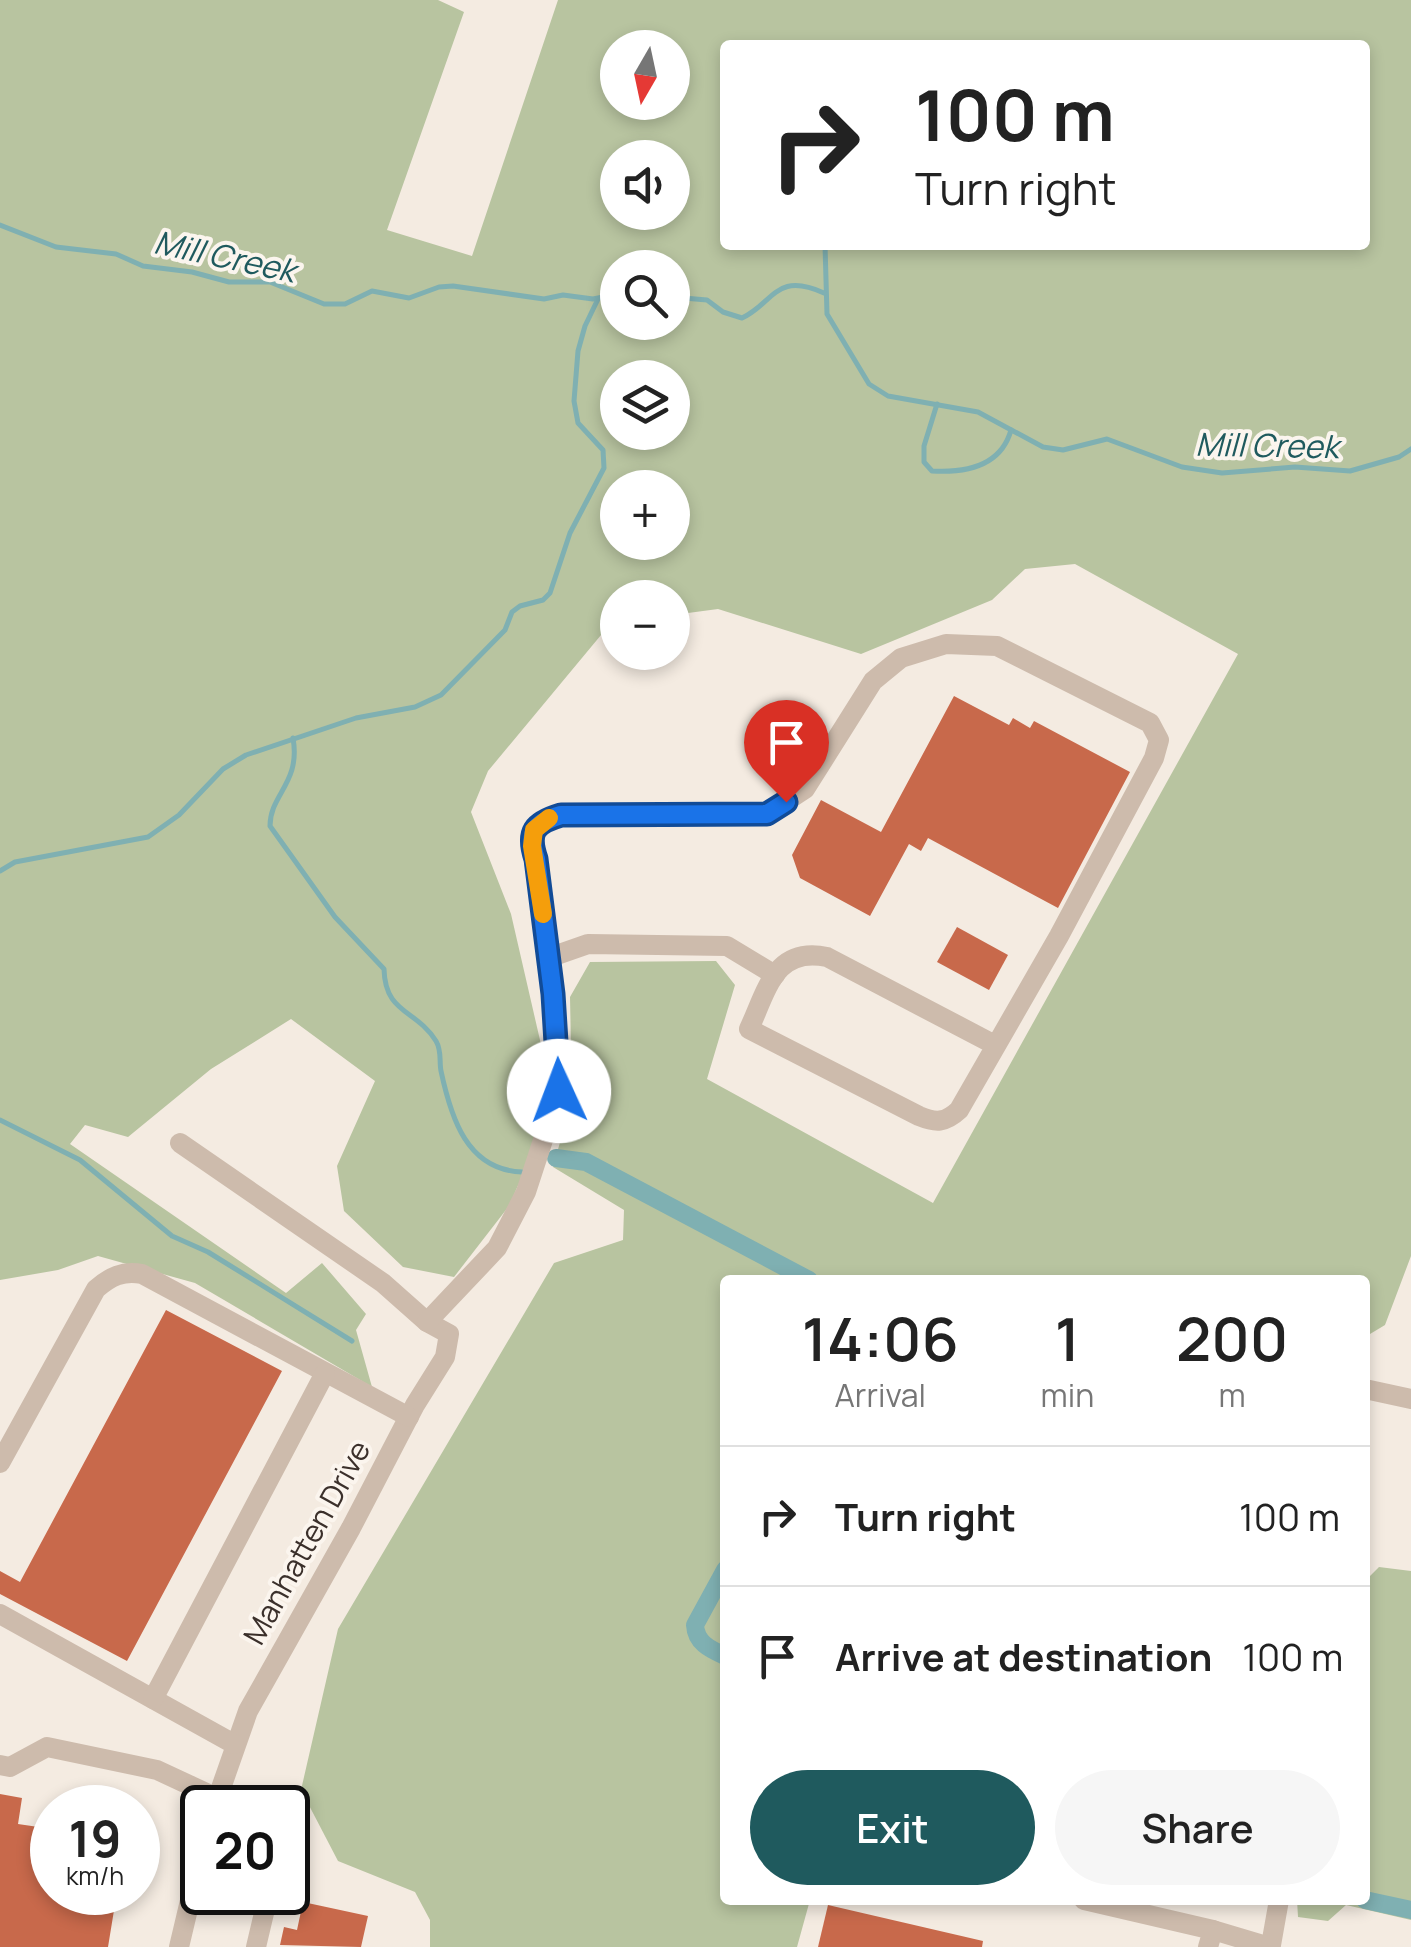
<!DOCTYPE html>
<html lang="en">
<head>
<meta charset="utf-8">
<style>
  :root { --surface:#fff; --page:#f6f6f6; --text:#222; --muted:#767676; --line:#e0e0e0; --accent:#1f5a5e }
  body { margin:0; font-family:Manrope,sans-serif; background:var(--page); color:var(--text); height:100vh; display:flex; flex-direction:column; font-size:38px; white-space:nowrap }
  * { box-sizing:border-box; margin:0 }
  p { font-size:32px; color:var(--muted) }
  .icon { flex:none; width:55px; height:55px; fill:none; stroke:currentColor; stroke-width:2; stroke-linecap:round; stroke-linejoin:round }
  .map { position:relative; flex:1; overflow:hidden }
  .side { position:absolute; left:720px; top:1275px; width:650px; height:630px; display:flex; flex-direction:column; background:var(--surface); border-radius:10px; box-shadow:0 5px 15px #0003 }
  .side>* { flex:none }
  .hud { position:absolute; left:720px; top:40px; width:650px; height:210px; border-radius:10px; box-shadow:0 5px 15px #0003; background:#fff; color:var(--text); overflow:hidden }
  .needle { width:65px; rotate:189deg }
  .buttons { position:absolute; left:600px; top:30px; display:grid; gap:20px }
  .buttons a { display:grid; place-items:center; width:90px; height:90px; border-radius:50%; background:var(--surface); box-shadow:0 5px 15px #0003; font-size:50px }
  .speed { position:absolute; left:30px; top:1785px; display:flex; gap:20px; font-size:50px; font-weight:700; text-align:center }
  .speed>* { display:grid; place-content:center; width:130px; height:130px; border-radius:50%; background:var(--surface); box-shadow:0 5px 15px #0003; line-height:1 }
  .speed small { font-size:25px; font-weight:400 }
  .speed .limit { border:5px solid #111; border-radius:15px; background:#fff; color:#111 }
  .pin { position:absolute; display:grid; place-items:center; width:85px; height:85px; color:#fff; margin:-102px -42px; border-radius:50% 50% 50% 0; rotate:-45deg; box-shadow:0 0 10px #0007 }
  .pin .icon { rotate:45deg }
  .me { position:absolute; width:110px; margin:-55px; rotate:358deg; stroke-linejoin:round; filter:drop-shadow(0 0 8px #0008) }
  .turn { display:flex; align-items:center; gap:35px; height:210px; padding:0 30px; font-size:45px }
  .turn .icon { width:130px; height:130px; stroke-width:2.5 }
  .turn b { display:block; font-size:70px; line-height:85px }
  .eta { display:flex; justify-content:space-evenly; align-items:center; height:170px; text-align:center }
  .eta b { font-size:60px; font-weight:600; line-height:70px }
  .primary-button { display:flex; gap:20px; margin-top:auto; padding:20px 30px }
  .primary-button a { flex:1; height:115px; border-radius:60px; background:var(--accent); color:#fff; font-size:40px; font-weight:600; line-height:115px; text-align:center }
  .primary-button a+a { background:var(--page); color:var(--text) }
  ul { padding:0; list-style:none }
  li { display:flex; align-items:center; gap:30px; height:140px; padding:0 30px; border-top:2px solid var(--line) }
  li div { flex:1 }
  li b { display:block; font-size:38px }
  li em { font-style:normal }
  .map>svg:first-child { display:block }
  .green { fill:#b8c4a0; fill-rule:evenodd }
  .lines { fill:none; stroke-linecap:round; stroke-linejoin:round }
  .stream { stroke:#7fb0b2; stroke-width:5 }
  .canal { stroke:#7fb0b2; stroke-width:18 }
  .building { fill:#c8694b }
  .minor { stroke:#cdbbac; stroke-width:20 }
  .route-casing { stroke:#114b97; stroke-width:25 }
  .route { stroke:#1a73e8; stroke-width:18 }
  .slow { stroke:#f59e0b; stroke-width:18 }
  .labels { text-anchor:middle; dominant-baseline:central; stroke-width:8; stroke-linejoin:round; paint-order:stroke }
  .street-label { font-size:30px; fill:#3b302b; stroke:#fbf5ee }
  .water-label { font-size:32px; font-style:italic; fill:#1f5a5e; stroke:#fbf5ee }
</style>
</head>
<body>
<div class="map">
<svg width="1411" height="1947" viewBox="0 0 1411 1947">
  <rect width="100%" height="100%" fill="#f4ebe1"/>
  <g class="green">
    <path d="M0,0h438l26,12 -77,218 85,26 86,-256h853v1256l-26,69 -20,12v-57h-640v620h85l-13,47h-367v-27l-15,-28 -77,-31 -37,-71 37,-161 216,-366 69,-23 1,-30 -71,-43 19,-67 -2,-103 20,-35 126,-1 19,24 -28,94 226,124 305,-549 -163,-90 -50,5 -33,31 -131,54 -143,-45 -45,6 -1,-17h-54l-1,24 -6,1 -123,148 -17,41 40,102 40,174 -20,68 -22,50 -55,71 -51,-10 -59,-56 -7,-45 38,-85 -84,-62 -80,50 -83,68 -43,-12 -15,19 216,149 36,-30 44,51 -10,16 16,57 -177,-104 -97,-27 -40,14 -58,10zM725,45h640v200h-640zM618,48h54v54h-54zM618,158h54v54h-54zM618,268h54v54h-54zM618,378h54v54h-54zM618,488h54v54h-54z"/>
    <polygon points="1379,1567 1411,1571 1411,1920 1346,1905 1328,1921 1298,1917 1297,1900 1365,1900 1365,1581"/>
  </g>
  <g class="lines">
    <g class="stream">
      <polyline points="0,225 56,247 116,254 143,266 192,272 229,282 270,282 324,304 345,304 372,291 409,298 439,287 453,286 544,299 563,295 593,299 618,294"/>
      <polyline points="825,245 827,314 869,384 888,396 978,412 1043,447 1063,450 1107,439 1182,467 1222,473 1295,467 1350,471 1399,457 1411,449"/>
      <path d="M672,297l35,3 16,12 19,6c32,-15 33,-47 82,-25"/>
      <path d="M937,404l-13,42v16l8,9c34,2 69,-5 79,-41"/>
      <path d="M293,738c8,45 -23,56 -23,88l65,91 49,52c1,45 32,40 52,72 6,10 3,20 5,30 10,47 26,99 81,101"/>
      <polyline points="0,871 15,862 148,837 179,815 223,769 246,755 356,718 415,707 441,695 505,630 512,612 520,606 543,600 550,593 570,533 604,468 603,450 578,423 574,401 578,351 585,326 598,299"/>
      <polyline points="0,1120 80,1160 172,1236 208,1252 352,1341"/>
    </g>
    <g class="canal">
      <polyline points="556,1158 586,1162 809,1280"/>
      <path d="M725,1570l-30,55c1,18 15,24 30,31"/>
      <polyline points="1365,1900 1411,1910"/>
    </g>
  </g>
  <g class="building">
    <polygon points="954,696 1009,725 1013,718 1030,728 1034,721 1130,772 1058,908 928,838 921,851 909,844 870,916 800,878 792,855 821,800 881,832"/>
    <polygon points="957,927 1008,955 989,990 937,962"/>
    <polygon points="166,1310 282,1371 127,1661 0,1594 0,1571 20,1582"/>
    <polygon points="0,1794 22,1798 18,1824 52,1829 52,1892 117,1892 108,1947 0,1947"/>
    <polygon points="303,1902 368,1916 361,1947 280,1945 284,1927 297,1930"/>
    <polygon points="828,1905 983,1941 982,1947 818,1947"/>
  </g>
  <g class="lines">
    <g class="minor">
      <polyline points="548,958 588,944 727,946 775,975"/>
      <polyline points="180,1143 383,1283 427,1322 449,1334 445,1357 415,1405 351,1528 248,1711 214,1808"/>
      <path d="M427,1322l70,-74 29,-56 33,-101 -6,-98 -21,-147c2,-21 9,-25 29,-31l206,-1 38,-25 68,-108 28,-23 45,-14 51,2 153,77 9,17 -5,18 -95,178 -100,174c-14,13 -23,13 -40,6l-170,-87c18,-39 26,-83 78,-72l168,88"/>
      <polyline points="1365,1389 1411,1399"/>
      <path d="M0,1463l96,-174c14,-12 27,-19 46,-15l267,143"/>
      <polyline points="0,1614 234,1744"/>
      <polyline points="153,1699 325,1373"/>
      <polyline points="0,1765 10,1767 47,1747 157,1770 217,1798"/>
      <polyline points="1084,1900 1213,1930 1208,1947"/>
      <polyline points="1213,1930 1270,1947"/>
      <polyline points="1271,1945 1279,1900"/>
      <polyline points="179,1947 202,1850"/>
      <polyline points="256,1947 269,1892"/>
    </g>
  </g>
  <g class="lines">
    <defs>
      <path id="route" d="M559,1091l-6,-97 -17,-135c-9,-27 -2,-36 25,-44l206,-1 19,-12"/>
    </defs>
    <use href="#route" class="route-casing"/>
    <use href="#route" class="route"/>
    <polyline class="slow" points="543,914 532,846 534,830 549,818"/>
  </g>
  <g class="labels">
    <g class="street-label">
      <text transform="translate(306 1542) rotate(-61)">Manhatten Drive</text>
    </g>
    <g class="water-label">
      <text transform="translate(225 256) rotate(12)">Mill Creek</text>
      <text transform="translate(1267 445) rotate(1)">Mill Creek</text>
    </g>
  </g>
</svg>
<div class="buttons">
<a><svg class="needle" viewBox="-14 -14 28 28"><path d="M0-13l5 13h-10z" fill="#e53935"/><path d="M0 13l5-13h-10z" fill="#767676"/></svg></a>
<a><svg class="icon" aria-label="sound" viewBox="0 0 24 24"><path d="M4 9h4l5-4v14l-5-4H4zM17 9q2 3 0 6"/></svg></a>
<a><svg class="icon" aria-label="search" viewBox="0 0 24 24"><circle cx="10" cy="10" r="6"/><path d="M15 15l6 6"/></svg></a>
<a><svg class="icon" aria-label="layers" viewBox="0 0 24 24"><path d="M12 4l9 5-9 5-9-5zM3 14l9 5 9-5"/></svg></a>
<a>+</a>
<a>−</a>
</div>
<div class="speed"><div>19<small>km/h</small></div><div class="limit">20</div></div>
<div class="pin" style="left:786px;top:802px;background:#d93025"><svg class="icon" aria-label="arrive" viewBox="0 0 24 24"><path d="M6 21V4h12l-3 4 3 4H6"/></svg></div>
<svg class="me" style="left:559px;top:1091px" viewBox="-20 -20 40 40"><circle r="19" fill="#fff"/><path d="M0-13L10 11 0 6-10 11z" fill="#1a73e8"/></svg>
<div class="hud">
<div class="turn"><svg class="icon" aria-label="right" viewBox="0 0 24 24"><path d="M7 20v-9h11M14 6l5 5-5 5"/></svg><div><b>100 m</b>Turn right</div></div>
</div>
<section class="side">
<div class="eta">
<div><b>14:06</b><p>Arrival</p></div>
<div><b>1</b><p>min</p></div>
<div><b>200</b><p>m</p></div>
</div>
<ul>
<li><svg class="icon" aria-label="right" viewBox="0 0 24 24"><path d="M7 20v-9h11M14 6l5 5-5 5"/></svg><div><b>Turn right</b></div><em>100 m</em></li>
<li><svg class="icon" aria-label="arrive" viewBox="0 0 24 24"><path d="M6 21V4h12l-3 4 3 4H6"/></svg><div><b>Arrive at destination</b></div><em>100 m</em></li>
</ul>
<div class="primary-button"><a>Exit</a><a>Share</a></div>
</section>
</div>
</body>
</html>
